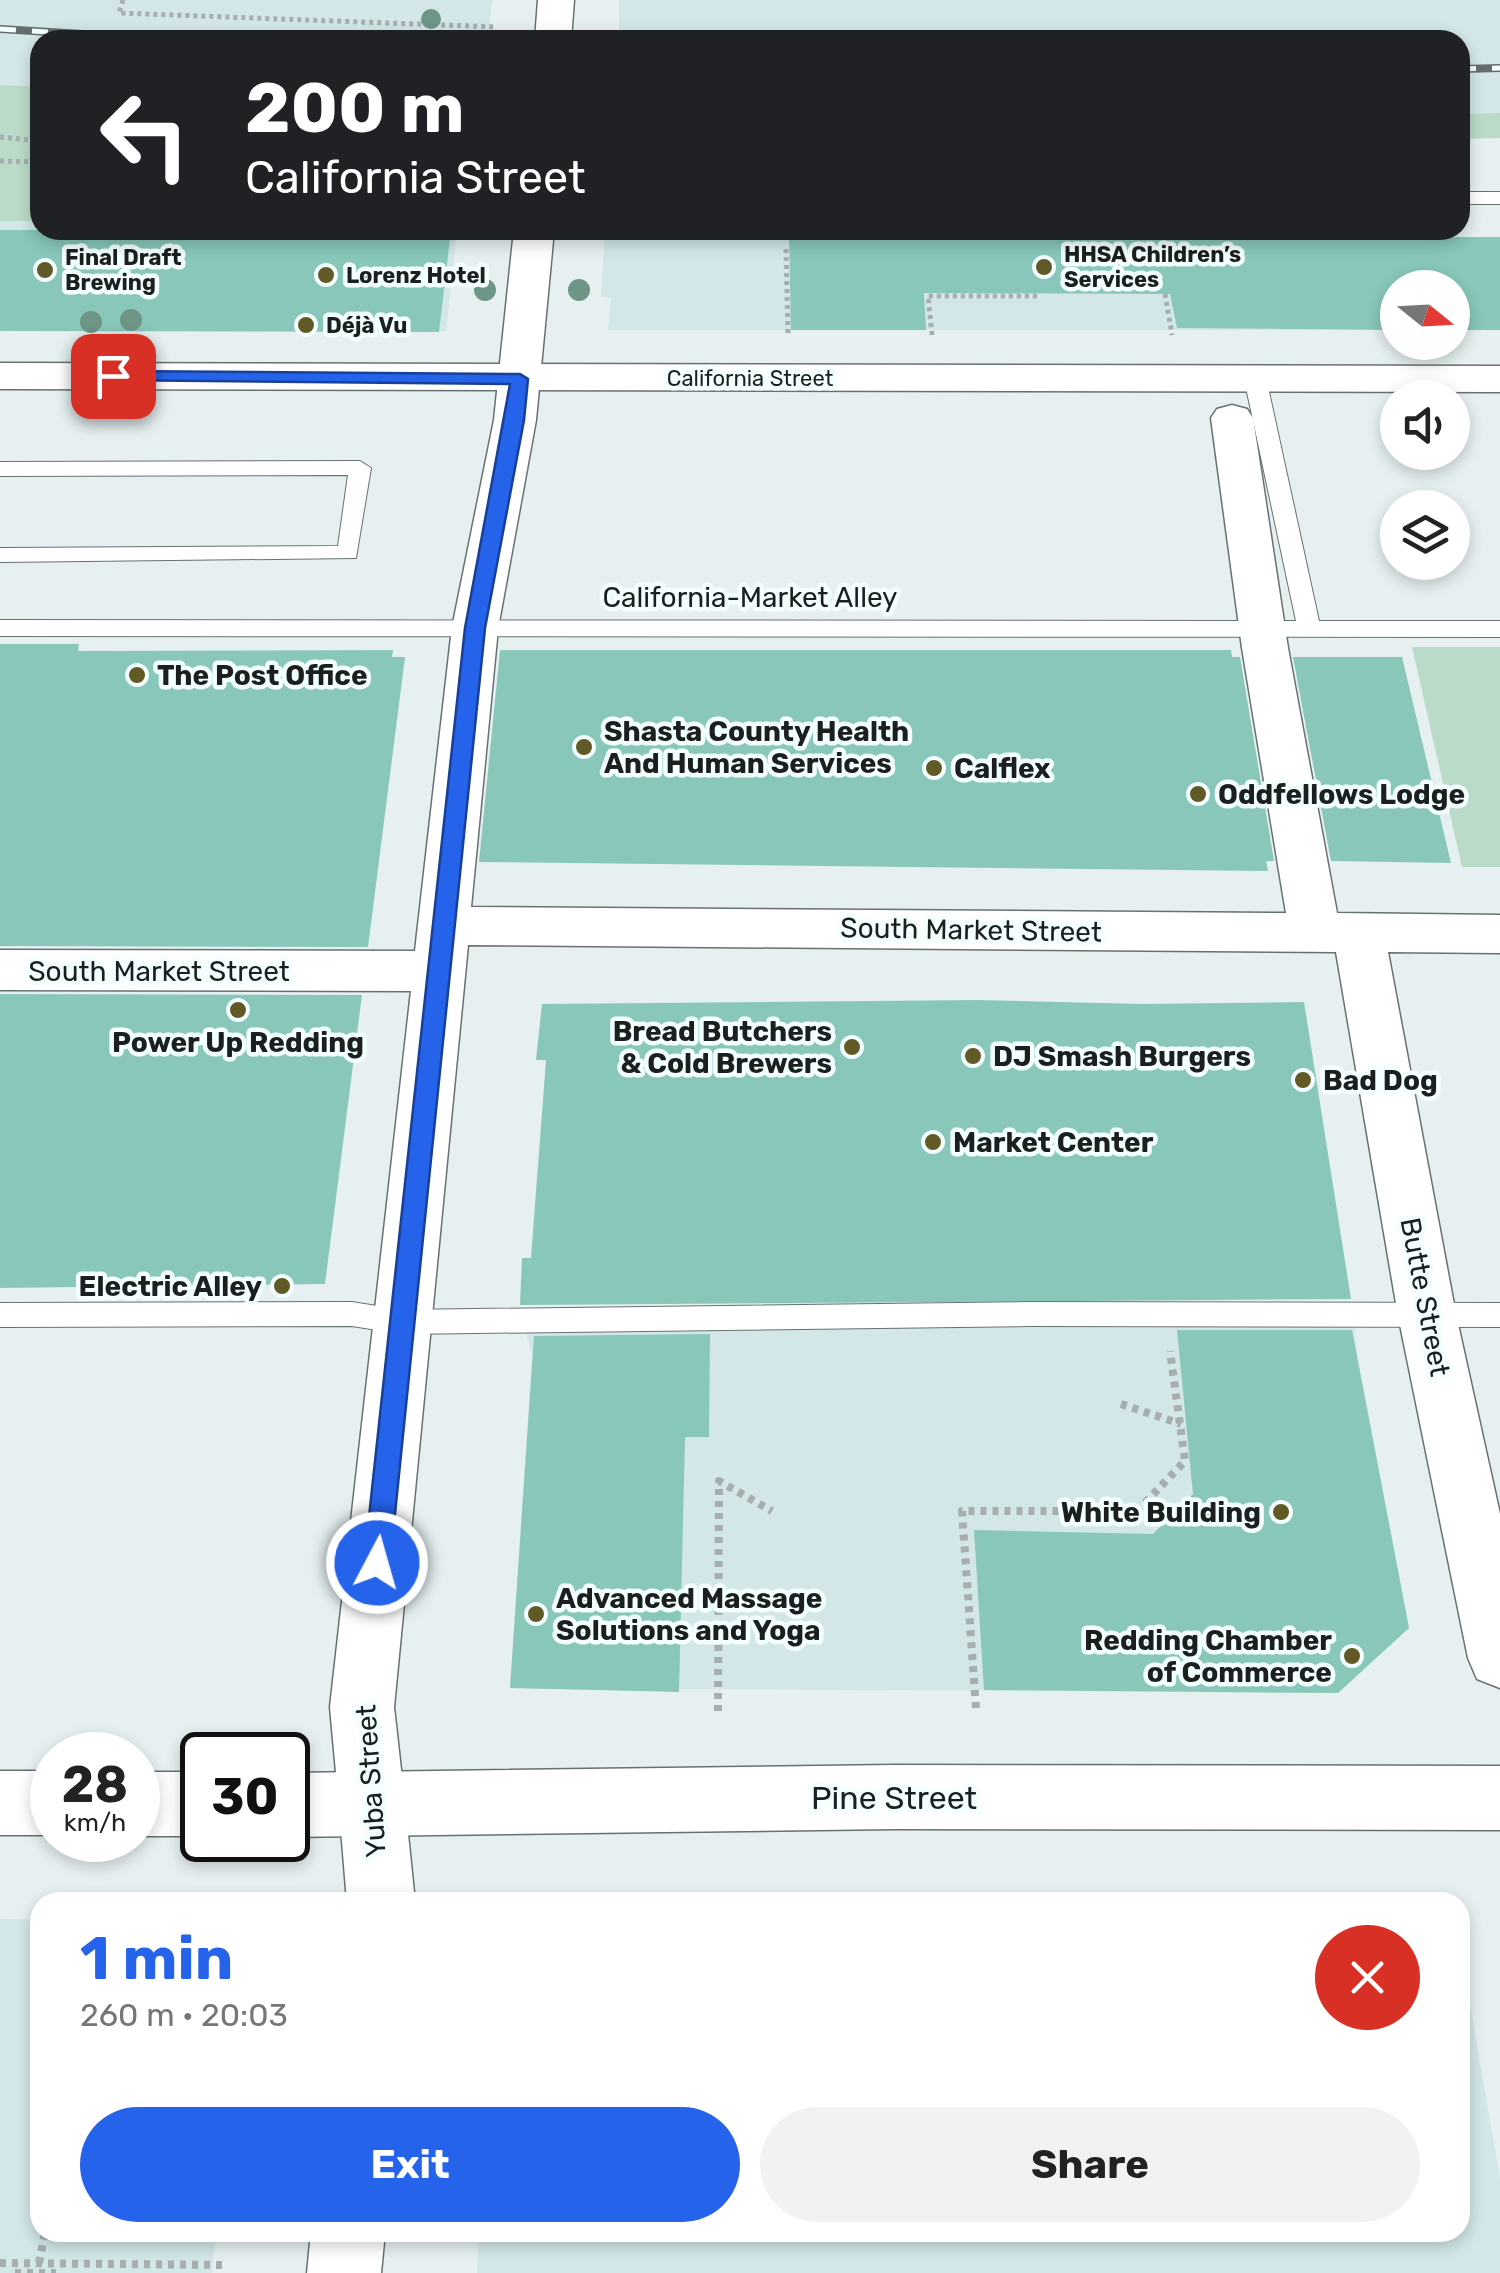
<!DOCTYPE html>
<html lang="en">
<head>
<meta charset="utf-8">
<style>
  :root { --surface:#fff; --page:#f2f2f2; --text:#222; --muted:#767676; --accent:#2563eb }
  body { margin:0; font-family:Rubik,sans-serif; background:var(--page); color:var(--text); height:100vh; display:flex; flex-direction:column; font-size:38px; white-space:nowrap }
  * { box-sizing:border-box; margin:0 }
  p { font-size:32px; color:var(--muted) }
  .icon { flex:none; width:55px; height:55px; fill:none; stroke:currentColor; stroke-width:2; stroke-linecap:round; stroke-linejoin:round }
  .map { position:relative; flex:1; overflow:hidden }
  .drawer { position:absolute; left:30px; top:1892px; width:1440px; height:350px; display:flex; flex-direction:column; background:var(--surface); border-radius:30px; box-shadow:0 5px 15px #0003 }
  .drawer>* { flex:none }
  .banner { position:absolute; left:30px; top:30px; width:1440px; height:210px; border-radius:30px; box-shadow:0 5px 15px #0003; background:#202124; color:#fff; overflow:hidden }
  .needle { width:65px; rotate:108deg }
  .buttons { position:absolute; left:1380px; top:270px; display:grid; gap:20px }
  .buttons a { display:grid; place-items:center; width:90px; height:90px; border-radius:50%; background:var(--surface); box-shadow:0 5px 15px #0003; font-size:50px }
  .speed { position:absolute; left:30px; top:1732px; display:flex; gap:20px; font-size:50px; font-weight:700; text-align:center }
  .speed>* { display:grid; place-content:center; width:130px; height:130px; border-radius:50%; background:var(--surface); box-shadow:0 5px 15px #0003; line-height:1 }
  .speed small { font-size:25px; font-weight:400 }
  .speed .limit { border:5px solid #111; border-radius:15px; background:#fff; color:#111 }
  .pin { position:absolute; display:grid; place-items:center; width:85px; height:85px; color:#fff; margin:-42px; border-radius:20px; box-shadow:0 5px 15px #0006 }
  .me { position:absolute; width:110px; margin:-55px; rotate:6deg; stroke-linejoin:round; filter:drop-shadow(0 0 8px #0008) }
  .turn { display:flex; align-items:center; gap:35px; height:210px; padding:0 50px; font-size:45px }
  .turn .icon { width:130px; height:130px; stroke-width:2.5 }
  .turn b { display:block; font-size:70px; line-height:85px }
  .round { display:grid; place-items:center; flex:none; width:105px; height:105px; border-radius:52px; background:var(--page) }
  .overview { display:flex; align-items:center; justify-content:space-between; height:170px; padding:0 50px }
  h1 { font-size:60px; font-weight:700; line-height:75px; color:var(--accent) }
  .action { display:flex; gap:20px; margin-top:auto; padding:20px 50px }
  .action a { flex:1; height:115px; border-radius:60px; background:var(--accent); color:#fff; font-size:40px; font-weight:700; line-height:115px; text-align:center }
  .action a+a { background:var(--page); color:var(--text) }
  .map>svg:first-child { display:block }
  .built { fill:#d3e7e8 }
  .green { fill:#badbc8 }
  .building { fill:#88c7ba }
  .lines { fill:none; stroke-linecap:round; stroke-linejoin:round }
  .lane-casing { stroke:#687171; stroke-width:2 }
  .street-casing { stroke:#687171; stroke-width:3 }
  .secondary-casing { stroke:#687171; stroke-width:3 }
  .primary-casing { stroke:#687171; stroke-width:3 }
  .path-far1 { stroke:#a6aeaf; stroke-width:5; stroke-dasharray:4 4; stroke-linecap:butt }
  .path { stroke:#a6aeaf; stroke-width:8; stroke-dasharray:6 6; stroke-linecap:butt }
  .lane { fill:#fff; fill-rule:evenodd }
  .street { fill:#fff; fill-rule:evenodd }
  .secondary { fill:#fff; fill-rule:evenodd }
  .primary { fill:#fff; fill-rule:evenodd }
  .rail-casing { stroke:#666c6c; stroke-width:8 }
  .rail { stroke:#f3fefe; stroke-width:5; stroke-dasharray:16; stroke-linecap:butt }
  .tree { fill:#6e9687 }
  .route { fill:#2563eb; stroke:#184099; stroke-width:2.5 }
  .poi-dot { fill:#615a26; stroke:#f3fefe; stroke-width:4 }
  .labels { text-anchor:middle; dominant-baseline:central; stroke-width:9; stroke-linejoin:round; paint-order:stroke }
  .far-poi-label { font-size:22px; font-weight:bold; fill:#1b1f1f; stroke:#f3fefe; text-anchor:start }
  .far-street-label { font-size:22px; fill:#1b1f1f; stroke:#f3fefe }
  .street-label { font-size:28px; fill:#1b1f1f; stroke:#f3fefe }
  .poi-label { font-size:28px; font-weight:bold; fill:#1b1f1f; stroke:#f3fefe; text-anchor:start }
  .near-street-label { font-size:32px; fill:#1b1f1f; stroke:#f3fefe }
</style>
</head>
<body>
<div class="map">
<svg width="1500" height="2273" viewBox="0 0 1500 2273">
  <rect width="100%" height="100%" fill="#e6f0f1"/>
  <g class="built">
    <polygon points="0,0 492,0 488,40 40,40 40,230 457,230 446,331 0,331"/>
    <polygon points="619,0 1500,0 1500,113 1460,114 1460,40 619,40"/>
    <polygon points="605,230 790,232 1452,288 1398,288 1397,330 608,330 611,298 601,297"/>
    <polygon points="791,1303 1353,1308 1357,1353 1409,1628 1337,1693 510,1688 532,1356 520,1310"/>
    <polygon points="0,1919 40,1920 40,2232 216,2233 212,2273 0,2273"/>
    <polygon points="1460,1947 1500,2178 1500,2273 477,2273 479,2232 1460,2232"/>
  </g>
  <g class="green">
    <polygon points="0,85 40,87 40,221 0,221"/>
    <polygon points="1500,113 1500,138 1460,139 1460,114"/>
    <polygon points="1412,647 1500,647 1500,867 1462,867"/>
  </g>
  <g class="building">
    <polygon points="0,230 451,230 439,332 0,331"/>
    <polygon points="789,230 1352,230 1353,237 1500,237 1500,330 1452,330 1452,288 1398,288 1398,330 1177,328 1170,294 924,293 926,330 791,330"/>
    <polygon points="0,644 79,644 78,651 393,650 392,657 405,657 368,947 0,946"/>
    <polygon points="500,650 1231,650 1232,657 1240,657 1274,861 1266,861 1268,871 479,862"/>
    <polygon points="1293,657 1402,657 1451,863 1331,861"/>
    <polygon points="0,994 362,995 325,1284 0,1288"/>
    <polygon points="977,1000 1142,1004 1304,1002 1351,1299 520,1305 522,1258 531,1258 546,1060 536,1060 542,1004"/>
    <polygon points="1177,1330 1352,1330 1409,1628 1338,1693 984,1690 974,1530 1153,1534 1193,1494"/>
    <polygon points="710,1334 709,1437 685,1437 679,1692 510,1688 534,1336"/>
  </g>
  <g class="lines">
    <defs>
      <g id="lane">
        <rect x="1460" y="192" width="40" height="12"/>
        <polygon points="1255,372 1266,378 1319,621 1500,621 1500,637 0,636 0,620 1296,621 1244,378"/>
        <polygon points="360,461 371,468 356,558 0,562 0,548 338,546 348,475 0,476 0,462"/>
        <polygon points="352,1302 402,1310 1029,1302 1500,1303 1500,1327 1029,1326 402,1334 352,1326 0,1327 0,1303"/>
      </g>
      <g id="street">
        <polygon points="538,0 574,0 571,40 535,40"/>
        <polygon points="514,230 554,230 536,420 498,628 471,907 1286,913 1242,648 1211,418 1217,409 1232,405 1247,409 1253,418 1288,648 1337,913 1500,915 1500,953 1388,952 1456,1315 1500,1514 1500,1688 1477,1679 1468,1658 1398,1315 1336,952 468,945 394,1707 405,1805 395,1828 372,1837 349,1828 339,1805 330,1707 411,991 0,990 0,950 415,951 452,628 494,420"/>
      </g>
      <g id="secondary">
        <polygon points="372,1773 395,1782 405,1805 415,1902 347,1902 339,1805 349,1782"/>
        <polygon points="311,2232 385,2232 381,2273 307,2273"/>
      </g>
      <g id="primary">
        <polygon points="0,363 1500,366 1500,392 0,389"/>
        <polygon points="894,1765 1500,1766 1500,1830 894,1829 288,1837 288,1773"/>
        <rect x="0" y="1771" width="52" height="64"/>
        <rect x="138" y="1772" width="64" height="64"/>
      </g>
    </defs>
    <use href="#lane" class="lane-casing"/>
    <use href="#street" class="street-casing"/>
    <use href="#secondary" class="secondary-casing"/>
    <use href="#primary" class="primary-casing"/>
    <g class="path-far1">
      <polyline points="123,0 119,13 496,27"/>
      <polyline points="0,137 40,141"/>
      <polyline points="0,161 40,162"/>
      <polyline points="1377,230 1454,232"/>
      <polyline points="786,249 788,336"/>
      <polyline points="1165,294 1172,335"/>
      <polyline points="932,335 928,296 1038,296"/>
    </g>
    <g class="path">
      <polyline points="1121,1404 1181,1424"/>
      <polyline points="976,1708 962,1511 1137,1511 1185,1461 1170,1351"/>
      <polyline points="718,1711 719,1481 772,1511"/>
      <polyline points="0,2263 227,2265"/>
      <polyline points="39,2263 45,2232"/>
      <polyline points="15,2273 56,2273"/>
    </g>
    <use href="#lane" class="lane"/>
    <use href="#street" class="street"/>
    <use href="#secondary" class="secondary"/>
    <use href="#primary" class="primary"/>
    <defs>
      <g id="rail">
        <polyline points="0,29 182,40"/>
        <polyline points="1460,69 1500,68"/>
      </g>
    </defs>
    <use href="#rail" class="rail-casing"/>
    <use href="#rail" class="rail"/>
  </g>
  <g class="tree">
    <circle cx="431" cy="19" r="10"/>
    <circle cx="485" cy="290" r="11"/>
    <circle cx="579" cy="290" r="11"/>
    <circle cx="131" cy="320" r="11"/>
    <circle cx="91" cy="322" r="11"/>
  </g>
  <polygon class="route" points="113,371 520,374 528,379 524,420 485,628 390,1563 386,1571 377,1575 368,1571 364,1563 465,628 510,384 107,380 104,376"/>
  <g class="poi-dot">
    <circle cx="1044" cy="267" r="10"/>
    <circle cx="45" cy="270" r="10"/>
    <circle cx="326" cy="275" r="10"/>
    <circle cx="306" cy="325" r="10"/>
    <circle cx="137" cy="675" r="10"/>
    <circle cx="584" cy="747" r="10"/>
    <circle cx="934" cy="768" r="10"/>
    <circle cx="1198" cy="794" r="10"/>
    <circle cx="238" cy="1010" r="10"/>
    <circle cx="852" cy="1047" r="10"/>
    <circle cx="973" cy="1056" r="10"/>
    <circle cx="1303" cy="1080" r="10"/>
    <circle cx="933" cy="1142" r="10"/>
    <circle cx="282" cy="1286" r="10"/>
    <circle cx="1281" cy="1512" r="10"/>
    <circle cx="536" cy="1614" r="10"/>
    <circle cx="1352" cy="1656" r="10"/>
  </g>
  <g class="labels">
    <g class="far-poi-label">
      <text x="1064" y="254">HHSA Children’s<tspan x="1064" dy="25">Services</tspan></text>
      <text x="65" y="257">Final Draft<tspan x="65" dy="25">Brewing</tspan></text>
      <text x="346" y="275">Lorenz Hotel</text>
      <text x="326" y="325">Déjà Vu</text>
    </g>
    <g class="far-street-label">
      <text x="750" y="378">California Street</text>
    </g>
    <g class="street-label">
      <text x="750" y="597">California-Market Alley</text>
      <text transform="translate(971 930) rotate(1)">South Market Street</text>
      <text x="159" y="971">South Market Street</text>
      <text transform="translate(1425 1297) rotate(79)">Butte Street</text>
      <text transform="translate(371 1781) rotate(-94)">Yuba Street</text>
    </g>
    <g class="poi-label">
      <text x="157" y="675">The Post Office</text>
      <text x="604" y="731">Shasta County Health<tspan x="604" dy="32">And Human Services</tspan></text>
      <text x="954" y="768">Calflex</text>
      <text x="1218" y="794">Oddfellows Lodge</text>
      <text x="832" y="1031" text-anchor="end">Bread Butchers<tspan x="832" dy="32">&amp; Cold Brewers</tspan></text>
      <text x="238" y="1042" text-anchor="middle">Power Up Redding</text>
      <text x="993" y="1056">DJ Smash Burgers</text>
      <text x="1323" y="1080">Bad Dog</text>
      <text x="953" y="1142">Market Center</text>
      <text x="262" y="1286" text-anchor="end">Electric Alley</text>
      <text x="1261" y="1512" text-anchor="end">White Building</text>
      <text x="556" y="1598">Advanced Massage<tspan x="556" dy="32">Solutions and Yoga</tspan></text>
      <text x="1332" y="1640" text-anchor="end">Redding Chamber<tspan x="1332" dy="32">of Commerce</tspan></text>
    </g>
    <g class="near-street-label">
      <text x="894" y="1798">Pine Street</text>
    </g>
  </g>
</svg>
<div class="buttons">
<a><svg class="needle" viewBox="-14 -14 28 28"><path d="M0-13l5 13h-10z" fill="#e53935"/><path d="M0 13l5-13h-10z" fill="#767676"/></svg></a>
<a><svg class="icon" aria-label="sound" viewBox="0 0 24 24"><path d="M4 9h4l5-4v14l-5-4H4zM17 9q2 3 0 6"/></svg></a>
<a><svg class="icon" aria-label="layers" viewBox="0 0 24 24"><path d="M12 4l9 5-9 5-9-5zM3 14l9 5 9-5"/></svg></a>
</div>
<div class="speed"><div>28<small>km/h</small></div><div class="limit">30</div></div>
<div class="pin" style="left:113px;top:376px;background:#d93025"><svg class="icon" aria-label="arrive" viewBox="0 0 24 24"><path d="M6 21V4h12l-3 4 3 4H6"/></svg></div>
<svg class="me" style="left:377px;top:1563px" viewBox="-20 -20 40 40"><circle r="17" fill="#2563eb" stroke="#fff" stroke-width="3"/><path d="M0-11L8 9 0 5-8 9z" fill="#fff"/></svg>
<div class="banner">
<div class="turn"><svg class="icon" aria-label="left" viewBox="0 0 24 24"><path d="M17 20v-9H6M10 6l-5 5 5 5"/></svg><div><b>200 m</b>California Street</div></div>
</div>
<section class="drawer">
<div class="overview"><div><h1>1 min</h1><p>260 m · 20:03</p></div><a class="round" style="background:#d93025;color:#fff"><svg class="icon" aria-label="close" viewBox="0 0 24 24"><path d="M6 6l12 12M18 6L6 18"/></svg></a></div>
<div class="action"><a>Exit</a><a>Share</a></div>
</section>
</div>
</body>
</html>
